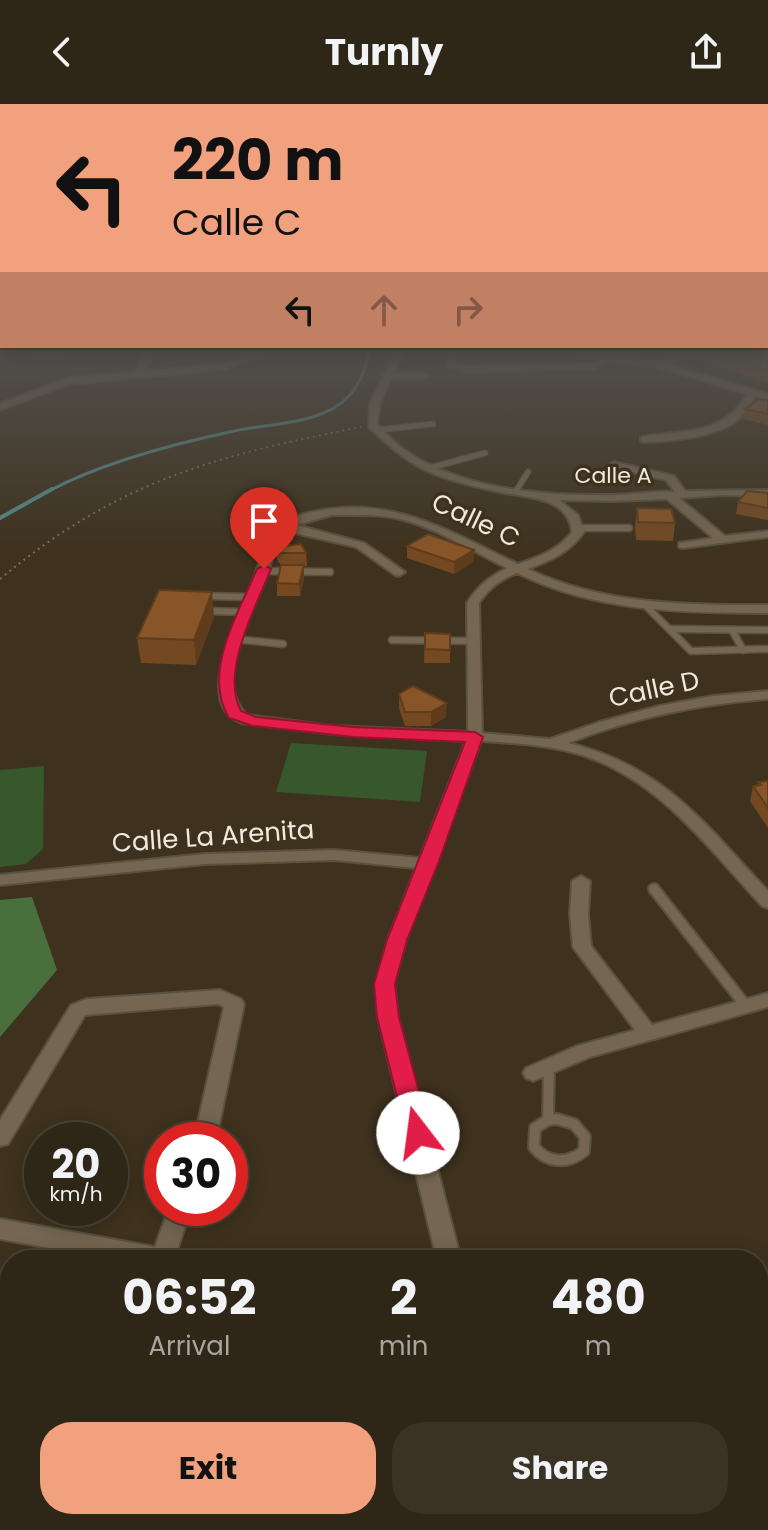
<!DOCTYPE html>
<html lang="en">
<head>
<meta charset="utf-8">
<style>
  :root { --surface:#2e2616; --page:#3a3223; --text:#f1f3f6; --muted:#a7a5a1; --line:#494335; --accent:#f2a17e }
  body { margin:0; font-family:Poppins,sans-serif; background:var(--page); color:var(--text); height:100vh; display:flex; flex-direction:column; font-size:30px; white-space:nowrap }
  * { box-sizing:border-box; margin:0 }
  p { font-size:26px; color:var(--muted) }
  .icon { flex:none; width:44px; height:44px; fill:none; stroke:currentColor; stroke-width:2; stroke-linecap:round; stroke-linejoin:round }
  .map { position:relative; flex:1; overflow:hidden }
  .side { position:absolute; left:0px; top:1146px; width:768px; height:280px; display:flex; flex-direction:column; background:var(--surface); border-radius:32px 32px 0 0; box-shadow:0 4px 20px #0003,0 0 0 2px var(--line) }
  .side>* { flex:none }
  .banner { position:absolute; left:0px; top:0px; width:768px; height:244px; box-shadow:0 4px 20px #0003,0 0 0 2px var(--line); background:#f2a17e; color:#111; overflow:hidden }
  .speed { position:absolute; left:24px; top:1018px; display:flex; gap:16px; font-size:40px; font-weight:700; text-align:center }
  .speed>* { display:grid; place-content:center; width:104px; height:104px; border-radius:50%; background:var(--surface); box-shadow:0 4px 20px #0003,0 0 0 2px var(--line); line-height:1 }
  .speed small { font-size:20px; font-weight:400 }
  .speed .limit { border:12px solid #d22; background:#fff; color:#111 }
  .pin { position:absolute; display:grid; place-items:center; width:68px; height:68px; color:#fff; margin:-82px -34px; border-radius:50% 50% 50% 0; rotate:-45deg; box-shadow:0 0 8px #0007 }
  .pin .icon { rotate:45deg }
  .me { position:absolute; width:88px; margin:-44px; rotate:345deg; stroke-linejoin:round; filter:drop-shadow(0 0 6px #0008) }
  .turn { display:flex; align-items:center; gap:28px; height:168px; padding:0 40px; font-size:36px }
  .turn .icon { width:104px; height:104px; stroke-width:2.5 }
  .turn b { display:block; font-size:56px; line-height:68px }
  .lanes { display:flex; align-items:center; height:76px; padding:0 40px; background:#0003; justify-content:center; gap:40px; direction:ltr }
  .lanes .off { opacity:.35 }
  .eta { display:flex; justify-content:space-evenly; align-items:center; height:136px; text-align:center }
  .eta b { font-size:48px; font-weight:700; line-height:56px }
  .action { display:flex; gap:16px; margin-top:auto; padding:16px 40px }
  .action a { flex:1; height:92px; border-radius:32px; background:var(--accent); color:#111; font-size:32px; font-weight:700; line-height:92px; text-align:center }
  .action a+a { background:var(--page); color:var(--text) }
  header { display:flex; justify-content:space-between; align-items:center; height:104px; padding:0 40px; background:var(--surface); font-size:36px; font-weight:700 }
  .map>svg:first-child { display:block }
  .green { fill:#37572c }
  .forest { fill:#49703c }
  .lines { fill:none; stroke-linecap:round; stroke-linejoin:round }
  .stream-far1 { stroke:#548a89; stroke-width:3 }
  .stream { stroke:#548a89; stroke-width:4 }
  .service-far2-casing { stroke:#5a503e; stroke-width:7 }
  .service-far1-casing { stroke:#5a503e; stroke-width:9 }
  .service-casing { stroke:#5a503e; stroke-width:14 }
  .minor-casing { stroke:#5a503e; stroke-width:4 }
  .path { stroke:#796f5d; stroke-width:2; stroke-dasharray:2 4; stroke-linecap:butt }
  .service-far2 { stroke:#746650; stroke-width:5 }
  .service-far1 { stroke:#746650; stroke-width:6 }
  .service { stroke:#746650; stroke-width:10 }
  .minor { fill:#746650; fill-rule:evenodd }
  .wall { fill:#744922 }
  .shaded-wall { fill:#5e3c1c }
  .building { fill:#875528; stroke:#5e3c1c; stroke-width:2 }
  .route { fill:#e11d48; stroke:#92132f; stroke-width:2 }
  .labels { text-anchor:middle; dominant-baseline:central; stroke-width:7; stroke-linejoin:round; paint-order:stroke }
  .far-street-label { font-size:22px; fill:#f0e9dc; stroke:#3e321e }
  .street-label { font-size:26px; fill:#f0e9dc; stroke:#3e321e }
</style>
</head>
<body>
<header><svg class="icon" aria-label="back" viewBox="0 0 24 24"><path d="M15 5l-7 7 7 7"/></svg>Turnly<svg class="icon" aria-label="share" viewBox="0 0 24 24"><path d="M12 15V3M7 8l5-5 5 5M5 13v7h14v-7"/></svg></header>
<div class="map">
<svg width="768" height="1426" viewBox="0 0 768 1426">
  <rect width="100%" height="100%" fill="#3e321e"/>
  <g class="green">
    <polygon points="291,639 427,647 420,698 276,688"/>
    <polygon points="44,662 43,745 26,760 0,763 0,666"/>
  </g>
  <polygon class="forest" points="32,793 57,866 0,933 0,796"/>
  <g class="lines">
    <path class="stream-far1" d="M49,387c54,-29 124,-47 185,-60 36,-8 88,-6 115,-35 12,-13 17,-28 20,-44"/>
    <polyline class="stream" points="0,414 52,385"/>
    <defs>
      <g id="service-far2">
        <polyline points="627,256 634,248"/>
        <polyline points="377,326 433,320"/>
        <polyline points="429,364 485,349"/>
        <polyline points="516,387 528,368"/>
      </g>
      <g id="service-far1">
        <polyline points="579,424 629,424"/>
        <polyline points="263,467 330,468"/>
        <polyline points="202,492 250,493"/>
        <polyline points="647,503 691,547 768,545"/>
        <polyline points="206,507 245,508"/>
        <polyline points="670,525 768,526"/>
        <polyline points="732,526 743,546"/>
        <polyline points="235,535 283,540"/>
        <polyline points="392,536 474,537"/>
      </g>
      <g id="service">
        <polyline points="654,785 746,902"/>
        <path d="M557,1015l17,5 11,13 -1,14c-16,13 -36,13 -50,-4l1,-19 13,-8z"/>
        <polyline points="548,1016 549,962"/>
      </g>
      <g id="minor">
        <polygon points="30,248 80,248 76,251 33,253 30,252"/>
        <polygon points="146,248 154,248 144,267 224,260 251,249 279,249 253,254 225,265 69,280 0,306 0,300 68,274 135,268"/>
        <path d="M396,248h8l-10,21h30l4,3 -4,3h-33l-11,24 -3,21c7,7 14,15 22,22 58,44 145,50 214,49 20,0 43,-5 62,-3l-9,-12 -56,-13 -1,-2 5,-3 60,14 11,15 83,-1v6l-46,-1 -43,3 46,38 43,-5v6l-85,11 -4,-1v-4l34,-5 -46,-39 -54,2 -54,-1 19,15 6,17c-15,21 -33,28 -56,37 75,36 158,36 240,36v8c-86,0 -172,-1 -251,-40 -17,7 -28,15 -38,30l3,130 68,6 50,-17 59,-16 54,-10 55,-5v8c-69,5 -135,19 -200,44 96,23 136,80 200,148v17l-6,-2c-53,-57 -101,-124 -177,-150 -33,-11 -70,-13 -104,-15l-45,120 1,3 -4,4 -27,72 -12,44 4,33 63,243h-24l-59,-243 -2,-33 12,-44 28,-72 -82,-8 -129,4 -205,21v-10l205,-21 129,-4 86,8 46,-117 -133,-7 -91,-11c-51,-17 -3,-110 10,-140 6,-14 9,-28 14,-42 10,-17 27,-25 46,-29 79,-18 138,20 206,52 21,-7 40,-14 54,-32 -4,-37 -49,-34 -77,-41 -24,-5 -49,-11 -72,-22 -21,-11 -37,-26 -54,-42l1,-24zM332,411c23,0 46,-1 68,4 39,10 72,32 107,49 -18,9 -29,18 -40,35l1,129 -135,-6 -86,-11c-35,-32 5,-101 19,-137 5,-12 7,-25 11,-37l9,-10 70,16 39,28 4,1 6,-4 -41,-29 -68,-18z"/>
        <path d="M449,248h8l-2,12 12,2 124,-3 10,-3 -44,-8h25l73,9 36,-9h14l-40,12 103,30v6l-13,-4c-4,7 -8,15 -14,21 -20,20 -70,24 -97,25l-3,-1v-4c41,-7 83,-1 106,-43l-92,-28 -46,-5 -17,8 -125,3 -20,-5z"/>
        <polygon points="581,772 590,777 588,810 591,842 652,921 768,889 768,903 590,953 533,977 526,974 523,969 526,964 577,942 635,926 573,843 570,810 572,777"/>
        <polygon points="220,886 241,895 244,900 216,1036 194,1036 224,903 218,900 85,911 8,1040 0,1042 0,1016 71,901 87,895"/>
        <polygon points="169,1104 191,1104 174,1156 114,1156 0,1135 0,1115 155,1143"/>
        <polygon points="758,1179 768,1181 768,1203 758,1201"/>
        <polygon points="768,1256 768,1426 744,1426 745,1416 758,1416 758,1262"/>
        <polygon points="0,1340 10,1342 10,1368 0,1366"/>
        <polygon points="240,1416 268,1416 266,1426 238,1426"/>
        <polygon points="452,1416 480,1416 481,1426 453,1426"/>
      </g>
    </defs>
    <use href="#service-far2" class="service-far2-casing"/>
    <use href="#service-far1" class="service-far1-casing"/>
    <use href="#service" class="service-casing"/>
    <use href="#minor" class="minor-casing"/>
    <path class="path" d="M0,475c118,-98 214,-123 361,-152"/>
    <use href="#service-far2" class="service-far2"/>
    <use href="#service-far1" class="service-far1"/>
    <use href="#service" class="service"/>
    <use href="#minor" class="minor"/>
  </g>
  <g class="wall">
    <polygon points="699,248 768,248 768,279 698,256"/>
    <polygon points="768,296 768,321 743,315 745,305"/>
    <polygon points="768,389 768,416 736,410 738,398"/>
    <polygon points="637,404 675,419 673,437 636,436 635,422"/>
    <polygon points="407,442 474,446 473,458 454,470 407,454"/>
    <polygon points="276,443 306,448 307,461 307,462 304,462 304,474 300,492 277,492 277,479 281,461 277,456"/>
    <polygon points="214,513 196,561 141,559 137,534"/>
    <polygon points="425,529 450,530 450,559 424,559"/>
    <polygon points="399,590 446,613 431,622 405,622 399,604"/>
    <polygon points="768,677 768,724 750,697 753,682 758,682 758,678"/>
  </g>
  <g class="shaded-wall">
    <polygon points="474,446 473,458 454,470 454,458"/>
    <polygon points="304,461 304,474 300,492 299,480"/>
    <polygon points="212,488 214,513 196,561 194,536"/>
    <polygon points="447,599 446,613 431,622 431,608"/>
  </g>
  <g class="building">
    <polygon points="711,248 768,248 768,267"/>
    <polygon points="759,295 768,296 768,310 745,305"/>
    <polygon points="747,387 768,389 768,404 738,398"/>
    <polygon points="637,404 671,405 675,419 638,418"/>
    <polygon points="428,430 474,446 454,458 407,442"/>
    <polygon points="301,440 306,449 280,449 276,443"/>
    <polygon points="281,461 304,461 299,480 277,479"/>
    <polygon points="159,486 212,488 194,536 137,534"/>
    <polygon points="425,529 450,530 450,546 425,545"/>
    <polygon points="413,582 447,599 431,608 405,608 399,590"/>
    <polygon points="768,677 768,704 753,682 761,681 758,678"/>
  </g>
  <linearGradient id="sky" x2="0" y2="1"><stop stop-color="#221c10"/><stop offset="0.55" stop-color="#524f4c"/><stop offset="1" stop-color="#524f4c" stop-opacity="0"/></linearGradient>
  <rect width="768" height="448" fill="url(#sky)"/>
  <path class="route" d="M264,461l7,4c-15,38 -51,103 -30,142l15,6 97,10 122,5 8,5 -45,127 -31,76 -12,44 4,33 31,116 -3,7 -9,3 -8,-3 -4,-7 -29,-116 -3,-33 13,-44 78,-198 -112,-5 -100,-11 -24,-8c-28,-45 10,-106 28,-149z"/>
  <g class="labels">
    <g class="far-street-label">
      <text x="613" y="371">Calle A</text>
    </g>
    <g class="street-label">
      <text transform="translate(476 416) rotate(25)">Calle C</text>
      <text transform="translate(654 585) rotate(-12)">Calle D</text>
      <text transform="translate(213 732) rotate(-4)">Calle La Arenita</text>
    </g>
  </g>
</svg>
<div class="speed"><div>20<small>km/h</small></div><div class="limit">30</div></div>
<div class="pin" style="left:264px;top:465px;background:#d93025"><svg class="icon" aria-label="arrive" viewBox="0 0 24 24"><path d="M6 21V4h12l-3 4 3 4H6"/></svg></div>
<svg class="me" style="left:418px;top:1029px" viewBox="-20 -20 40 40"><circle r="19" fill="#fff"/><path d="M0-13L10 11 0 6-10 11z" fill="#e11d48"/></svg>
<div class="banner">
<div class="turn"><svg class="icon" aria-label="left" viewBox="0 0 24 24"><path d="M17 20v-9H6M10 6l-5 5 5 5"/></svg><div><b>220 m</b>Calle C</div></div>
<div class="lanes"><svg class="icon" aria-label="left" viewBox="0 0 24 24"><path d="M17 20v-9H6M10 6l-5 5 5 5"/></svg><svg class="icon off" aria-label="ahead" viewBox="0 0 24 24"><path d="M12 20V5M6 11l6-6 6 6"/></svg><svg class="icon off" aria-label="right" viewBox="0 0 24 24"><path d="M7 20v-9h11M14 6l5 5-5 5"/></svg></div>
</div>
<section class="side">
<div class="eta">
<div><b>06:52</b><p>Arrival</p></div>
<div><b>2</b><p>min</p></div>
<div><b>480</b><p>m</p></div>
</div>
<div class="action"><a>Exit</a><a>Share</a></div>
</section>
</div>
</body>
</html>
